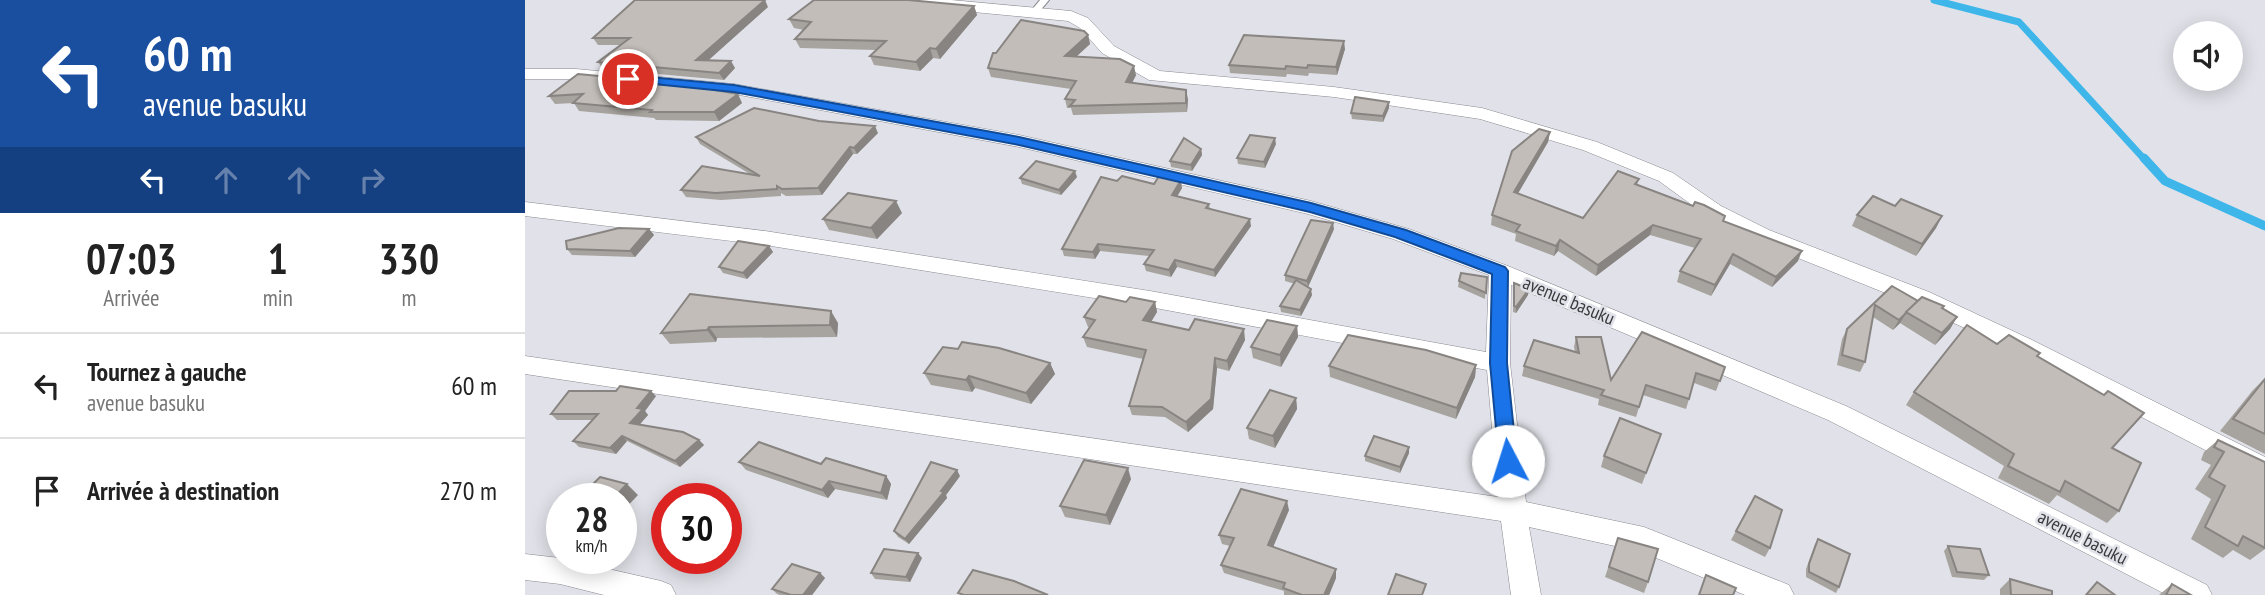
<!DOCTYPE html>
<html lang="fr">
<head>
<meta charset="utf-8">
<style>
  :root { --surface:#fff; --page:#f6f6f6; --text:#222; --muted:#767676; --line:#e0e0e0 }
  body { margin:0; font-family:"PT Sans Narrow",sans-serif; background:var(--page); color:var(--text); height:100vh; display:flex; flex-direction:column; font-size:26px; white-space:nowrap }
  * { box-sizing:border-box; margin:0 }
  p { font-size:23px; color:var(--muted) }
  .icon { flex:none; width:38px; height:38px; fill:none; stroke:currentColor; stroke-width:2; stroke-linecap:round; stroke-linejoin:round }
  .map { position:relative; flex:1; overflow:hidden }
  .panel { display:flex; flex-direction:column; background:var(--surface); width:525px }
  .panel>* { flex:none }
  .hud { background:#1a4fa0; color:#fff; overflow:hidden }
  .fabs { position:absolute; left:1648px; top:21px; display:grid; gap:14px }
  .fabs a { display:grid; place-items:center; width:70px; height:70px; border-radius:50%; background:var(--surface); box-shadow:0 4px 18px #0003; font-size:35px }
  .speed { position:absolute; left:21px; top:483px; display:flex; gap:14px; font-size:35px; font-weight:700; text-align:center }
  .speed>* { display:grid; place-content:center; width:91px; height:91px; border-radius:50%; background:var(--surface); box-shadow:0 4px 18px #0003; line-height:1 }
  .speed small { font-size:18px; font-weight:400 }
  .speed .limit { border:10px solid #d22; background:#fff; color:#111 }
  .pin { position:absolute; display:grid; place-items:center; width:60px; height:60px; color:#fff; margin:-30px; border:4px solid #fff; border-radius:50%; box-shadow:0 2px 7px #0007 }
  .me { position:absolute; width:77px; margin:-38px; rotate:355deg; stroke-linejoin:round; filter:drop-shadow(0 0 5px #0008) }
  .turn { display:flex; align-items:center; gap:24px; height:147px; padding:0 28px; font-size:32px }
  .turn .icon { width:91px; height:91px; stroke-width:2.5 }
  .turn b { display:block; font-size:49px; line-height:60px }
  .lanes { display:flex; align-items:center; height:66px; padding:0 28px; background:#0003; justify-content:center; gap:35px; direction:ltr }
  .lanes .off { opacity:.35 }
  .eta { display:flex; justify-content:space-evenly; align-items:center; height:119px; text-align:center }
  .eta b { font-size:42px; font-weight:600; line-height:49px }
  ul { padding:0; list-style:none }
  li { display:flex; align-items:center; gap:21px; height:105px; padding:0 28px; border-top:2px solid var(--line) }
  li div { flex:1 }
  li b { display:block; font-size:26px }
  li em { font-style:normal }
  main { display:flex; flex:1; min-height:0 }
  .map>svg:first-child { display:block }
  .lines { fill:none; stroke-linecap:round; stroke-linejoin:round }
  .stream-far1 { stroke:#3eb6e9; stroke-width:7 }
  .stream { stroke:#3eb6e9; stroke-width:9 }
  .lane-casing { stroke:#88898f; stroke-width:2 }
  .street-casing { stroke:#88898f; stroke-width:1 }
  .lane { fill:#fff; fill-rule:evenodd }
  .street { fill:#fff; fill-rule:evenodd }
  .wall { fill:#a7a39e }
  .shaded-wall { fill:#888481 }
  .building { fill:#c2bdb8; stroke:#888481; stroke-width:2 }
  .route { fill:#1a73e8; stroke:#114b97; stroke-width:2 }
  .labels { text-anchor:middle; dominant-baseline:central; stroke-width:5; stroke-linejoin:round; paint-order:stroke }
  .street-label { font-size:19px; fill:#393a3c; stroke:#e1e2e9 }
</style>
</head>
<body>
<main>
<section class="panel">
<div class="hud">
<div class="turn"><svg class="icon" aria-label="left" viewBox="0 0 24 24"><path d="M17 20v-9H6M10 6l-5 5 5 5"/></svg><div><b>60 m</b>avenue basuku</div></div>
<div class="lanes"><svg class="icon" aria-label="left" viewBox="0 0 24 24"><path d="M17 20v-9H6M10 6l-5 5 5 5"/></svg><svg class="icon off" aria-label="ahead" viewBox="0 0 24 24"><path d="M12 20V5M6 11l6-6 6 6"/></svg><svg class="icon off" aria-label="ahead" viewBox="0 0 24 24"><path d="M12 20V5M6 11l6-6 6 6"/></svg><svg class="icon off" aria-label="right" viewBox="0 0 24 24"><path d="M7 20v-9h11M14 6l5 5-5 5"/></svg></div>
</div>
<div class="eta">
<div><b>07:03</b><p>Arrivée</p></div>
<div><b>1</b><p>min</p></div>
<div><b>330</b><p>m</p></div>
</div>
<ul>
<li><svg class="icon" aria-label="left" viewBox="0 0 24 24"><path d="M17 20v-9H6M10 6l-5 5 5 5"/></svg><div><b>Tournez à gauche</b><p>avenue basuku</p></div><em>60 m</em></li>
<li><svg class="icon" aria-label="arrive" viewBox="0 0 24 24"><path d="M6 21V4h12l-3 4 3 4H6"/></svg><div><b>Arrivée à destination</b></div><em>270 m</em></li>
</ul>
</section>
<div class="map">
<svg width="1740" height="595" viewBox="0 0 1740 595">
  <rect width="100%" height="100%" fill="#e1e2e9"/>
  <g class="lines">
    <polyline class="stream-far1" points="1409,0 1494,22 1620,160"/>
    <polyline class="stream" points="1619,158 1640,181 1740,226"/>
    <defs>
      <polygon id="lane" points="515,0 524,0 513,13 507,13 506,11"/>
      <g id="street">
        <polygon points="367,0 426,0 546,11 563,18 589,46 635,71 809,87 957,108 1072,142 1148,173 1196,206 1244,230 1404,292 1505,339 1740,457 1740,481 1489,351 1388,304 1228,240 1182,216 1134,181 1058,150 955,119 809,97 624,80 577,53 555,28 543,21 375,5"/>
        <polygon points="0,69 51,69 209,84 494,135 786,201 884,229 983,266 1321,406 1682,585 1687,595 1642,595 1303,420 986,285 985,363 1001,502 1119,527 1264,585 1269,595 1220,595 1117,552 1004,527 1016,595 986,595 976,521 0,374 0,356 973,497 962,370 625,307 240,245 0,216 0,202 240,231 625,291 961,352 964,275 868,239 783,214 494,147 209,94 51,79 0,79"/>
        <polygon points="0,554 35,558 136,581 146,585 151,595 79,595 35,584 0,580"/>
      </g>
    </defs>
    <use href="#lane" class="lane-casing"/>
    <use href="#street" class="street-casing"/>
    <use href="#lane" class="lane"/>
    <use href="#street" class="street"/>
  </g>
  <g class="wall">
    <polygon points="449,6 452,15 415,59 408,58 395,71 349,65 345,56 351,50 275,48 270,39 279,30 269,28 264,19"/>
    <polygon points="243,7 183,60 210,68 199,80 78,69 73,62 95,45 73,45 68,38"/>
    <polygon points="563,35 565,44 551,57 611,75 607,83 663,99 662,112 548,115 546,108 542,108 540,99 546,89 466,77 463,68 471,53"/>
    <polygon points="820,49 812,75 784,73 783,76 762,74 761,77 705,73 704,65"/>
    <polygon points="181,86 182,89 217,103 194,121 131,120 129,118 54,111 49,103 30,104 24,96"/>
    <polygon points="864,102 864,108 858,122 827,119 826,113"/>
    <polygon points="1025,132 1023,142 993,193 1058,218 1114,179 1112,185 1198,221 1273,261 1247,287 1205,264 1186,296 1152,282 1155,271 1170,248 1125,235 1071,276 1033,251 1029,256 990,241 991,234 966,225 967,215"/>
    <polygon points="353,133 332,154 328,154 297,195 261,196 256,193 256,196 196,200 161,197 156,190 225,174 175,144 171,137"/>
    <polygon points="751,144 740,168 713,164 712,158"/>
    <polygon points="676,149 677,155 667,171 646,167 645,161"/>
    <polygon points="552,177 536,195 497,184 495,178"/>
    <polygon points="592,181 629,184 657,188 652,196 684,204 685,209 726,226 690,277 652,267 646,277 621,271 619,264 624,256 575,251 570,259 539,256 537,249"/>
    <polygon points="1370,206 1417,216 1411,228 1391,256 1327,226 1332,215"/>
    <polygon points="377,213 352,239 304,230 298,219"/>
    <polygon points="124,229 129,235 110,257 47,255 42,249"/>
    <polygon points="809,229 783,287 787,295 776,316 756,312 755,306 770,284 760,281 760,275"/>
    <polygon points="244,246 248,252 222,279 198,273 194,267"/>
    <polygon points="962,277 960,299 933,287 934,281"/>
    <polygon points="989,283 1003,295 991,313 988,312"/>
    <polygon points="1367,286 1393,301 1417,308 1432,317 1425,329 1410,345 1375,323 1368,330 1348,317 1340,362 1335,372 1312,365 1317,339 1322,329"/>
    <polygon points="165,294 313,323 312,337 192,338 191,342 145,344 136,333"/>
    <polygon points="630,302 632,312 626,322 664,330 720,340 704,371 692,368 688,409 663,432 640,417 607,415 604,406 618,359 562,347 558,337 565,328 563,327 559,317"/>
    <polygon points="772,326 773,337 756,367 728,358 726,347"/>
    <polygon points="1051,337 1086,380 1200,367 1191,391 1169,383 1161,409 1118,395 1111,417 1073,405 1074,399 997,376 999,366 1050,352 1049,347"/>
    <polygon points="1472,344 1513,356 1587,448 1594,511 1582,523 1532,495 1524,504 1473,478 1479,466 1381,405 1389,392"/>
    <polygon points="525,363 530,374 506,404 450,388 447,392 406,385 399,373"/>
    <polygon points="951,365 950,377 931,419 805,377 804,366"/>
    <polygon points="1740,378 1740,454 1695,431 1728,390"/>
    <polygon points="131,396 120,411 123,415 114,424 174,440 179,445 155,467 102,441 91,454 54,447 48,441 68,420 32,420 26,414"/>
    <polygon points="771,398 772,409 750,448 724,439 722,428"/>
    <polygon points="1136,434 1117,484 1076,467 1079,456"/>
    <polygon points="1693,440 1740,462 1740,549 1725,560 1708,550 1698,558 1666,539 1686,499 1670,489 1686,465 1676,460 1679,452"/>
    <polygon points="884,447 884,453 875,473 840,461 840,456"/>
    <polygon points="214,462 296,464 361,476 366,484 362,500 310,489 303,498 221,470"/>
    <polygon points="435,476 421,495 422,498 384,544 373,537 369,531"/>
    <polygon points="606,479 585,525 540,517 535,506"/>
    <polygon points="1230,496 1245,548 1240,557 1206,540"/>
    <polygon points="764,510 748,547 811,569 811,578 804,595 759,595 759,591 699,573 696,565 705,546 697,544 694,535"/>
    <polygon points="1093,538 1123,582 1119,593 1080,577"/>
    <polygon points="1293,539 1314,587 1311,593 1281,577 1281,569 1290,544"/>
    <polygon points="1423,546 1464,575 1459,580 1427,577 1419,551"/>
    <polygon points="397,558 385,582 350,579 346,573"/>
    <polygon points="295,573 300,578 287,595 255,595 252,594 247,589"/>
    <polygon points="1485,579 1527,595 1475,595 1475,589"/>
    <polygon points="1647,584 1666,595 1634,595"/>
  </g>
  <g class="shaded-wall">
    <polygon points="240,0 243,7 176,67 171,60"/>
    <polygon points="449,6 452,15 415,59 411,49"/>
    <polygon points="563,35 565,44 542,65 540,56"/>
    <polygon points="819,41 820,49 812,75 811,67"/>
    <polygon points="405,48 408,58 395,71 391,62"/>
    <polygon points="206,61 210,68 199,80 194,73"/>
    <polygon points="609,66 611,75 603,91 601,82"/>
    <polygon points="661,90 663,99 662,112 661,103"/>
    <polygon points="213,94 217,103 194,121 189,112"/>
    <polygon points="864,102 864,108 858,122 858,116"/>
    <polygon points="350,126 353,133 332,154 329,148"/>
    <polygon points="1025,132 1023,142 988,202 989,192"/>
    <polygon points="750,138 751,144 740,168 739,162"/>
    <polygon points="325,147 328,154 297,195 293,188"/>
    <polygon points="676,149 677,155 667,171 666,165"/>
    <polygon points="550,171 552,177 536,195 534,190"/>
    <polygon points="656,180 657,188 649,202 647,195"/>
    <polygon points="371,201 377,213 352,239 346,228"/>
    <polygon points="1417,216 1411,228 1391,256 1397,244"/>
    <polygon points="725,219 726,226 690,277 689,270"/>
    <polygon points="808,223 809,229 783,287 782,281"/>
    <polygon points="1128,225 1125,235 1071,276 1073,265"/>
    <polygon points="124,229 129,235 110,257 105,251"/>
    <polygon points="1035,240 1033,251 1029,256 1031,246"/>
    <polygon points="573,244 575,251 570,259 568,252"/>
    <polygon points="244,246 248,252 222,279 218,273"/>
    <polygon points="1277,251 1273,261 1247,287 1251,277"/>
    <polygon points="1208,254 1205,264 1186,296 1190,285"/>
    <polygon points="650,260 652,267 646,277 644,270"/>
    <polygon points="786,289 787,295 776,316 775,310"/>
    <polygon points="1004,289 1003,295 991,313 991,307"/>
    <polygon points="630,302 632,312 621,330 618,320"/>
    <polygon points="306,311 313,323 312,337 305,325"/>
    <polygon points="1381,313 1375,323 1368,330 1374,320"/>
    <polygon points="1432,317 1425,329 1410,345 1417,333"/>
    <polygon points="772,326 773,337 756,367 755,355"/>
    <polygon points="184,327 192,338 191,342 182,330"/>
    <polygon points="719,329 720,340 704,371 702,361"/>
    <polygon points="690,358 692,368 688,409 663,432 661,422"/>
    <polygon points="525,363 530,374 506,404 501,393"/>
    <polygon points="951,365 950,377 931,419 932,408"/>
    <polygon points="444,376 450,388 447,392 441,380"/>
    <polygon points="126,391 131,396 120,411 123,415 111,429 105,423 112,408"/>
    <polygon points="771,398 772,409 750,448 748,436"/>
    <polygon points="97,436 102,441 91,454 85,448"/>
    <polygon points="174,440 179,445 155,467 150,461"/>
    <polygon points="884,447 884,453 875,473 875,467"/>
    <polygon points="603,468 606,479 585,525 581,515"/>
    <polygon points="432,470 435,476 421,495 422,498 384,544 380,539"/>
    <polygon points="361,476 366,484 362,500 356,493"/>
    <polygon points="304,481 310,489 303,498 297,490"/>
    <polygon points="102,484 113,495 96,513 96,499 88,499"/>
    <polygon points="762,501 764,510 745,554 743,545"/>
    <polygon points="207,514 217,525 201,543 201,520"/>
    <polygon points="393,553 397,558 385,582 381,577"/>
    <polygon points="811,569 811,578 804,595 799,595"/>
    <polygon points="295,573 300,578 287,595 278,595"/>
  </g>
  <g class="building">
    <polygon points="110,0 240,0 171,60 206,61 194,73 73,62 105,38 68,38"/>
    <polygon points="289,0 383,0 449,6 411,49 405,48 391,62 345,56 361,41 270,39 286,22 264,19"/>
    <polygon points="496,20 559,31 563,35 540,56 595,59 609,66 601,82 661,90 661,103 545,106 550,100 540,99 551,81 463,68 468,53 471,53"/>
    <polygon points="719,35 819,41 811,67 783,65 782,68 761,66 760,69 704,65"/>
    <polygon points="53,74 181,86 179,88 213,94 189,112 125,112 127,110 48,103 58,94 24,96"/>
    <polygon points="830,97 864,102 858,116 826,113"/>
    <polygon points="229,108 294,121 350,126 329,148 325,147 293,188 257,189 252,186 252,189 191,193 156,190 177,166 235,176 171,137"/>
    <polygon points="1014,129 1025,132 989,192 1058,218 1093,171 1114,179 1110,184 1168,206 1170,202 1179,205 1200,216 1198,221 1277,251 1251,277 1208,254 1190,285 1155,271 1176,239 1128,225 1073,265 1035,240 1031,246 991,231 995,225 967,215 987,151"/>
    <polygon points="725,135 750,138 739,162 712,158"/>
    <polygon points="659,138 676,149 666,165 645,161"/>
    <polygon points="511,161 550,171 534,190 495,178"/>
    <polygon points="597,176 629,184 634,176 656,180 647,195 684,204 681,208 725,219 689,270 650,260 644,270 619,264 629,250 573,244 568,252 537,249 576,177 592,181"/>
    <polygon points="323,193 371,201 346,228 298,219"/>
    <polygon points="1348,196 1370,206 1376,199 1417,216 1397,244 1332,215"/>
    <polygon points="786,220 808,223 782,281 760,275"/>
    <polygon points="94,228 124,229 105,251 42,249 41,241"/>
    <polygon points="213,241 244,246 218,273 194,267"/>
    <polygon points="936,273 962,277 961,293 934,281"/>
    <polygon points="771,280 786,289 775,310 755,306"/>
    <polygon points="989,283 1004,289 991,307 989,306"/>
    <polygon points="1367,286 1393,301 1374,320 1350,305 1340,362 1317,355 1322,329"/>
    <polygon points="165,294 306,311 305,325 184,327 182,330 136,333"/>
    <polygon points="574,296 601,302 605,297 630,302 618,320 664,330 670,319 719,329 702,361 690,358 686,399 661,422 637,407 604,406 621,350 558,337 570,320 559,317"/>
    <polygon points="1397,297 1419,306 1417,308 1432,317 1417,333 1381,312"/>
    <polygon points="742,320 772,326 755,355 726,347"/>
    <polygon points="1442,325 1472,344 1484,335 1515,353 1512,356 1579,395 1583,391 1619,413 1587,448 1616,463 1594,511 1540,481 1535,492 1483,466 1489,454 1389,392"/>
    <polygon points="1117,332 1200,367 1195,381 1171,373 1164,399 1121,385 1114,407 1076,395 1079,390 999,366 1009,340 1054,353 1051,337 1076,337 1086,380"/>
    <polygon points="823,335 901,350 951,365 932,408 804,366"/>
    <polygon points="437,342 474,348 525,363 501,393 444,376 441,380 399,373 418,347 433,349"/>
    <polygon points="1740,379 1740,434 1708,419"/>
    <polygon points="95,386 126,391 112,408 118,409 105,423 158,432 174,440 150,461 97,436 85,448 48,441 73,414 26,414 44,391 91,391"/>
    <polygon points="745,390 771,398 748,436 722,428"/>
    <polygon points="1095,418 1136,434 1121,473 1079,456"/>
    <polygon points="849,436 884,447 875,467 840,456"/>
    <polygon points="1693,440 1740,462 1740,548 1718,536 1713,546 1680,527 1700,486 1684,477 1699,452 1689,447"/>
    <polygon points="234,442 296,464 301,458 361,476 356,493 304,481 297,490 214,462"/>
    <polygon points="559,460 603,468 581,515 535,506"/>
    <polygon points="406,462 432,470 416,491 419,492 380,539 369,531"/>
    <polygon points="75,477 102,484 88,499 53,499"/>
    <polygon points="716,489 762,501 743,545 811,569 799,595 777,595 758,588 760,583 696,565 709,538 694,535"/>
    <polygon points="1230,496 1257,510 1245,548 1211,531"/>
    <polygon points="201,513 207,514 201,520"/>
    <polygon points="1093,538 1133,549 1123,582 1084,567"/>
    <polygon points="1293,539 1325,554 1314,587 1284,572 1284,564"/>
    <polygon points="1423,546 1455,549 1464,575 1432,572"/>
    <polygon points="359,549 393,553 381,577 346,573"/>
    <polygon points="267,564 295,573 278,595 266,595 247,589"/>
    <polygon points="448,570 489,581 523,595 439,595 433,593"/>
    <polygon points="871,574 901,584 897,595 863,595"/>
    <polygon points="1181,575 1211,588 1208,595 1174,595"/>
    <polygon points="1485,579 1527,591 1527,595 1486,595"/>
    <polygon points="1572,582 1590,595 1561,595"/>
    <polygon points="1647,584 1666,595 1641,595"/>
  </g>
  <polygon class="route" points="103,75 209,85 494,137 786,203 881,230 980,267 983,271 982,363 992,461 989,467 983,469 976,467 974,461 965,363 967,274 870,237 785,212 494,145 209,92 99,81 97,79"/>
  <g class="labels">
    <g class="street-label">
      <text transform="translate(1044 300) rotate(23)">avenue basuku</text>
      <text transform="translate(1558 537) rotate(27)">avenue basuku</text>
    </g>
  </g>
</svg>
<div class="fabs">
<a><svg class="icon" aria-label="sound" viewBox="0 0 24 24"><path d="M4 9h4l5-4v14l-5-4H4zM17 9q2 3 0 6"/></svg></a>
</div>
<div class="speed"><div>28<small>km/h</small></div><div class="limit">30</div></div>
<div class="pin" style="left:103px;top:79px;background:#d93025"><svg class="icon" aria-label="arrive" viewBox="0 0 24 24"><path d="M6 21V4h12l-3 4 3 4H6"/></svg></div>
<svg class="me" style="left:983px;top:461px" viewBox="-20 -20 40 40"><circle r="19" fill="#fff"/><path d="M0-13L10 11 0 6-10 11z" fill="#1a73e8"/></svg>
</div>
</main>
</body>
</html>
